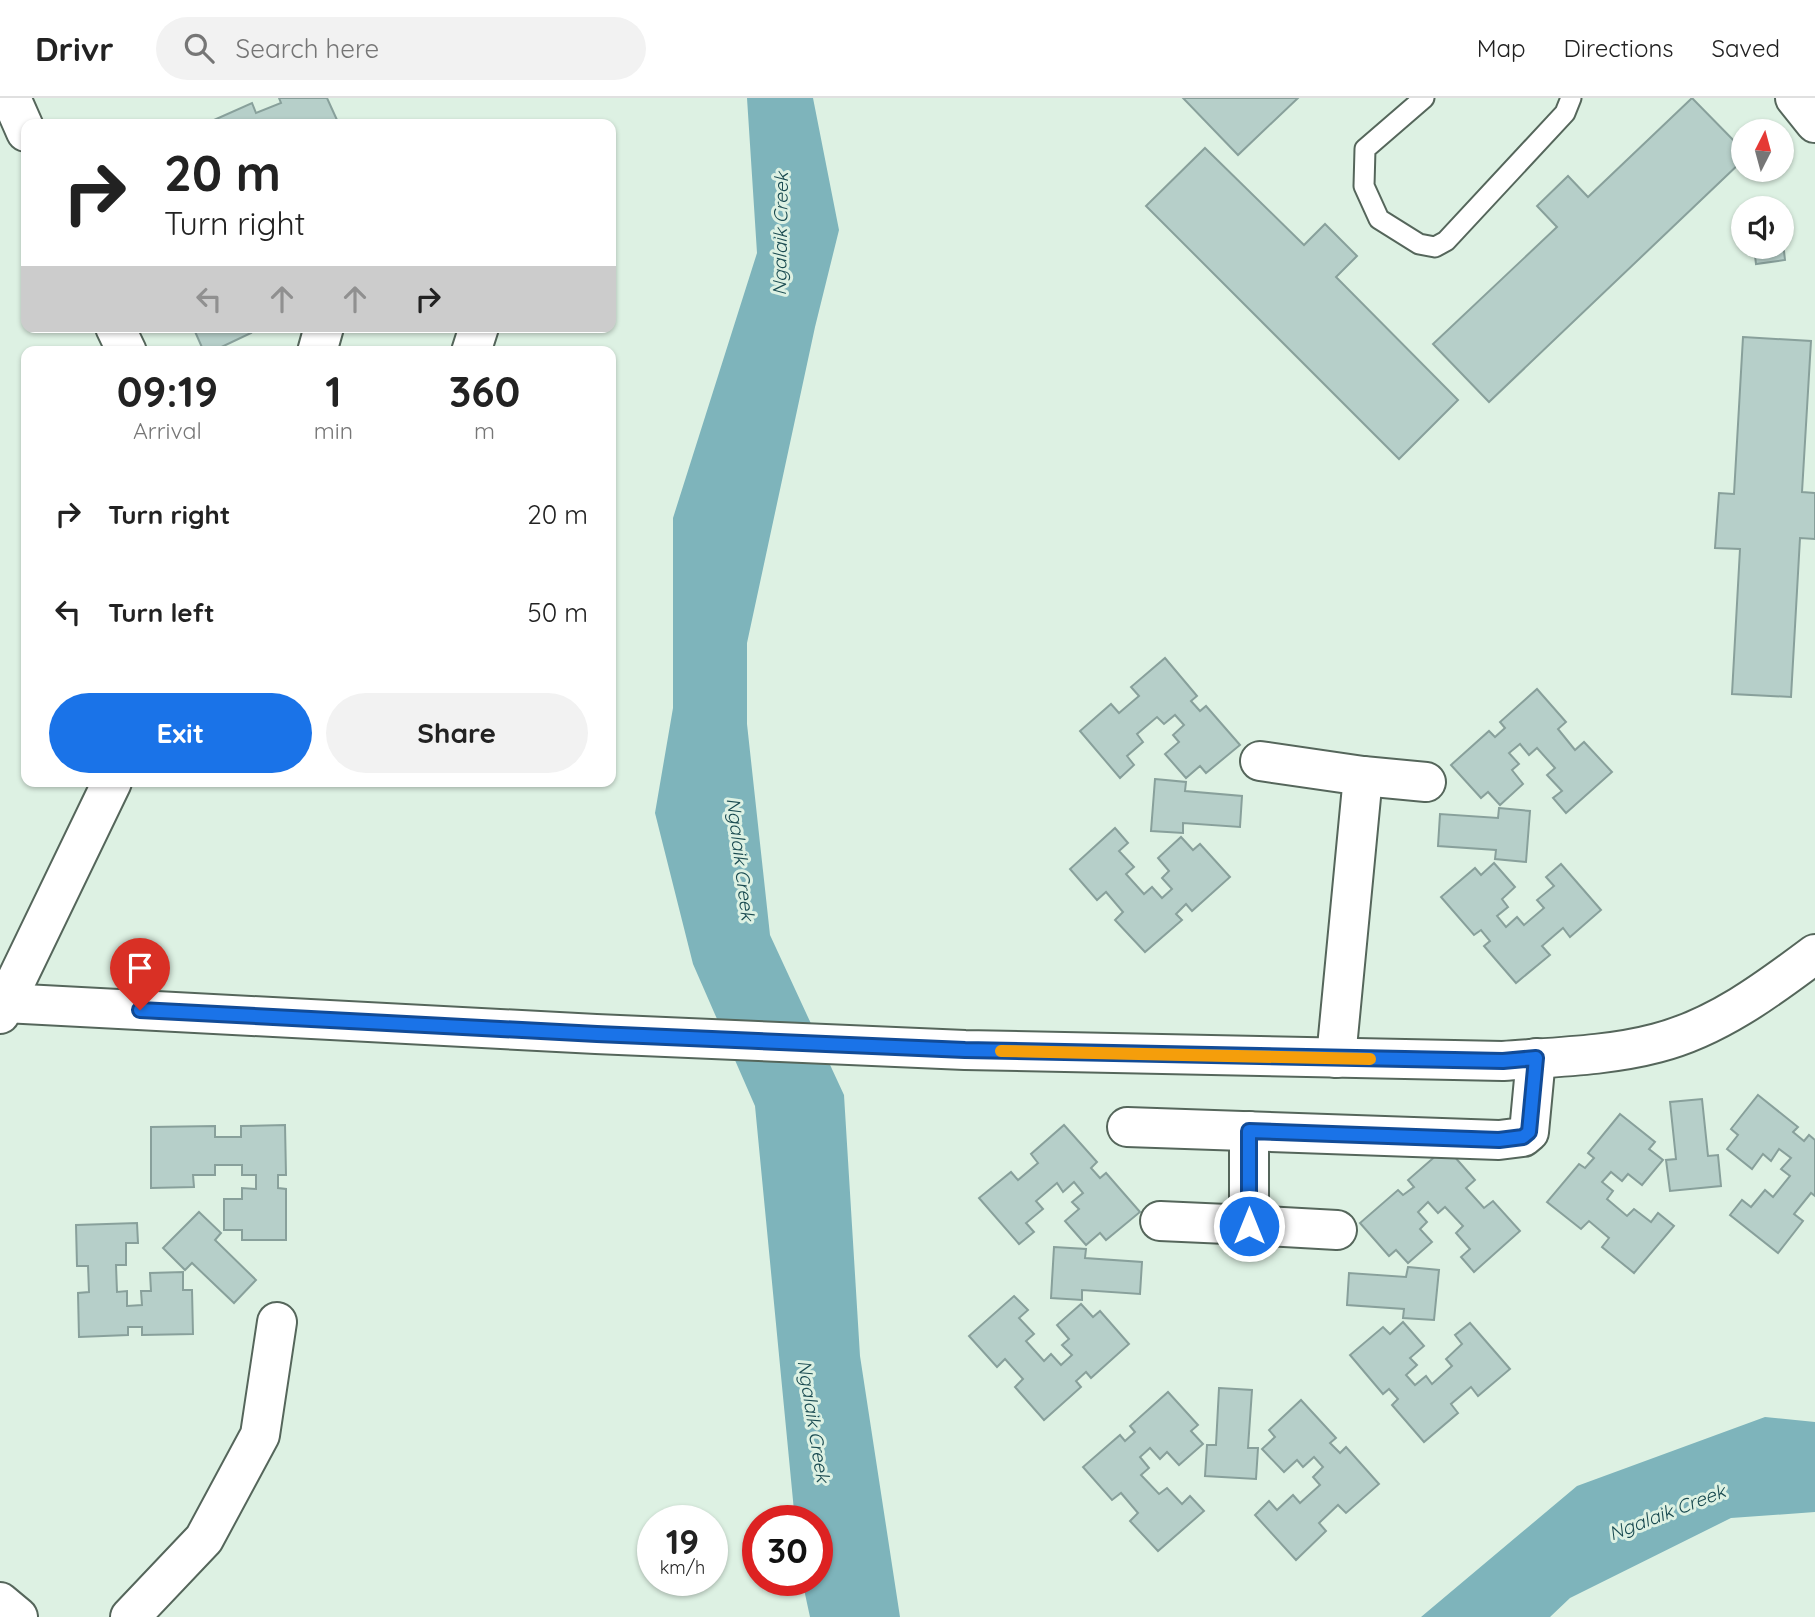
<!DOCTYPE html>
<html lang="en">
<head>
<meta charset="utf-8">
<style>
  :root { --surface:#fff; --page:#f2f2f2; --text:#222; --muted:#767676; --line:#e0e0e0; --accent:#1a73e8 }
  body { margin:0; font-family:Quicksand,sans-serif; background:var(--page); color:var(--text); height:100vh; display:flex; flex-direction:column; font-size:26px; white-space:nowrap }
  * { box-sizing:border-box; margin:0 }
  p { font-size:23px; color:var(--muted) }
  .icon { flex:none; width:38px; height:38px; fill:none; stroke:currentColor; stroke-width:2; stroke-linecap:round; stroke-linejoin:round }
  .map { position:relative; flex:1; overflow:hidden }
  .panel { position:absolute; left:21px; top:248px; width:595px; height:441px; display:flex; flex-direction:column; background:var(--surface); border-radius:14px; box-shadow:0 2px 5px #0004 }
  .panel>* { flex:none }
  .hud { position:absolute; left:21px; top:21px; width:595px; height:214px; border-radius:14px; box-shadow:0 2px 5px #0004; background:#fff; color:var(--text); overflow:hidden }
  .needle { width:46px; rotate:6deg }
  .controls { position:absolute; left:1731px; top:21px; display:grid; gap:14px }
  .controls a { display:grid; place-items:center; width:63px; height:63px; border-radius:50%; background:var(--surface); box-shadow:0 2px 5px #0004; font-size:35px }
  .speed { position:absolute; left:637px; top:1407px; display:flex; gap:14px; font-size:35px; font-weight:700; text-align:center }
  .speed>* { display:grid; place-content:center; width:91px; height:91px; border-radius:50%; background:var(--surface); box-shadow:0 2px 5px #0004; line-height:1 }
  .speed small { font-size:18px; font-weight:400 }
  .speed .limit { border:10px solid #d22; background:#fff; color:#111 }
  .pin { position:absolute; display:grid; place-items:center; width:60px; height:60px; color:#fff; margin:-72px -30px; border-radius:50% 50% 50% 0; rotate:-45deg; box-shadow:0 0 7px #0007 }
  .pin .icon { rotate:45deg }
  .me { position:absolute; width:77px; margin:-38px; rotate:0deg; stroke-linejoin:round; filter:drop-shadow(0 0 5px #0008) }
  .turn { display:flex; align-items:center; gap:24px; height:147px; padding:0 28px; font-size:32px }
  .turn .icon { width:91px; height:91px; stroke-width:2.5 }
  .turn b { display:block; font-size:49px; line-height:60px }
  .lanes { display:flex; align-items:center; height:66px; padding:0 28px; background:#0003; justify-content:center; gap:35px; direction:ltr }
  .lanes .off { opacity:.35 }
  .eta { display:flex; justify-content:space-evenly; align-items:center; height:119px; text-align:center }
  .eta b { font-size:42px; font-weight:700; line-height:49px }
  .cta { display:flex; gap:14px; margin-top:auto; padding:14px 28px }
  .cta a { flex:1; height:80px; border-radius:42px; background:var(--accent); color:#fff; font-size:28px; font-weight:700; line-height:80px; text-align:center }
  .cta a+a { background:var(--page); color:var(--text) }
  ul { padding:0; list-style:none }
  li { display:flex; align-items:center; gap:21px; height:98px; padding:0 28px }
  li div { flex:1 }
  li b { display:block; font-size:26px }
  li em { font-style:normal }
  header { display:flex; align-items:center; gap:42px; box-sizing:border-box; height:98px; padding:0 35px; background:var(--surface); border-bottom:2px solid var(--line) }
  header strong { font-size:33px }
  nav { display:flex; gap:38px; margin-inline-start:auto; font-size:24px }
  .search { width:490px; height:63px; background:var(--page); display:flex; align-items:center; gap:18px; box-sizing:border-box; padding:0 24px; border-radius:38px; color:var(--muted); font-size:26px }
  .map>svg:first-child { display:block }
  .water { fill:#7eb4bb }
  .building { fill:#b6cfc9; stroke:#88a09b; stroke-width:2 }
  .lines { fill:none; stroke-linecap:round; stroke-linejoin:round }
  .service-casing { stroke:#55665b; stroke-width:23 }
  .minor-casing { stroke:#55665b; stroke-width:42 }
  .service { stroke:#fff; stroke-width:19 }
  .minor { stroke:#fff; stroke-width:38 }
  .route-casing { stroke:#114b97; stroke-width:18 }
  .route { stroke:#1a73e8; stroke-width:12 }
  .slow { stroke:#f59e0b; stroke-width:12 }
  .labels { text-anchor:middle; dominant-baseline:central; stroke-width:6; stroke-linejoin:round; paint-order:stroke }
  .water-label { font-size:19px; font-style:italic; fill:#194a50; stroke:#ddf1e3 }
</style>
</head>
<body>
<header>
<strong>Drivr</strong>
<div class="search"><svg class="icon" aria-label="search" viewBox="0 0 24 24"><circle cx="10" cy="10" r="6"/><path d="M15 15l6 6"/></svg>Search here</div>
<nav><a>Map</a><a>Directions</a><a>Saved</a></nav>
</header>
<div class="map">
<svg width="1815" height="1519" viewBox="0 0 1815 1519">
  <rect width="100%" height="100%" fill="#ddf1e3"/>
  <g class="water">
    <polygon points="747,0 813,0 839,132 815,229 747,545 747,626 770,837 844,997 860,1258 900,1519 810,1519 802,1482 817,1482 817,1423 795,1423 755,1008 693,866 655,715 673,610 673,420 757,155"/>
    <polygon points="1765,1319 1815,1324 1815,1414 1731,1420 1570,1500 1550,1519 1421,1519 1577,1388"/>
  </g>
  <g class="building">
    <polygon points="279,0 327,0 337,22 331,26 205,26 252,5 256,15 281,5"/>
    <polygon points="1183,0 1298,0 1238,57"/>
    <polygon points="1692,0 1743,52 1743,62 1489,304 1433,246 1557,129 1537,108 1568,78 1588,99"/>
    <polygon points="1205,50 1304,147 1325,126 1357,158 1336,179 1458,302 1399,361 1146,108"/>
    <polygon points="1782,135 1785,162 1756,166 1754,149 1782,149"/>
    <polygon points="193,229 248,229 251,235 211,254 204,254"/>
    <polygon points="1743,239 1811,243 1802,394 1815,395 1815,441 1800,440 1791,599 1732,596 1740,451 1715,450 1719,395 1734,396"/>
    <polygon points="1165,560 1197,598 1191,603 1200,613 1206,608 1240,647 1206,675 1200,668 1186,680 1165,656 1179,644 1173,637 1184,627 1175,617 1164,626 1157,619 1137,636 1143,644 1127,658 1134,667 1120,680 1080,633 1111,606 1119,615 1139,598 1131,589"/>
    <polygon points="1537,591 1566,624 1558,631 1575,652 1584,644 1612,674 1566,715 1553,700 1562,693 1547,677 1555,670 1537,650 1529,657 1520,646 1509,655 1519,666 1512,672 1523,686 1500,707 1488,694 1481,700 1451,667 1489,633 1495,639 1505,630 1500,624"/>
    <polygon points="1155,681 1186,684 1185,693 1242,698 1240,729 1183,725 1183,735 1151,733"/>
    <polygon points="1499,710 1530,713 1526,764 1495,761 1496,752 1438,748 1440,716 1498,720"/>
    <polygon points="1115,730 1128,745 1119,753 1134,769 1126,776 1144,796 1152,789 1162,800 1172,791 1162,780 1169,773 1158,760 1181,739 1193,752 1200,746 1230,779 1192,813 1186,806 1176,816 1182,822 1145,854 1115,822 1123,814 1106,794 1097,802 1070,771"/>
    <polygon points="1494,765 1515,789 1502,801 1508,809 1497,818 1506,829 1517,819 1524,827 1544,810 1537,802 1554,788 1546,779 1561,766 1601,812 1570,839 1563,830 1542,848 1550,857 1516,885 1484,848 1490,843 1481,832 1474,837 1441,799 1475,770 1481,777"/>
    <polygon points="1758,997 1798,1029 1793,1034 1804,1043 1809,1037 1815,1042 1815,1098 1811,1095 1794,1116 1803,1123 1778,1155 1730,1117 1742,1102 1751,1109 1765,1092 1773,1099 1790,1078 1781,1071 1791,1060 1779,1051 1771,1063 1763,1056 1752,1071 1727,1051 1738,1037 1731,1031"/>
    <polygon points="1702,1001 1708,1058 1718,1057 1721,1088 1670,1093 1666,1062 1676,1061 1670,1004"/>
    <polygon points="1620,1016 1655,1044 1649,1051 1663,1062 1642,1087 1628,1076 1622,1083 1611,1074 1602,1084 1613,1093 1607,1101 1627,1118 1634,1111 1651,1124 1658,1115 1674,1128 1634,1175 1602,1149 1609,1140 1589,1123 1581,1131 1547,1104 1579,1066 1585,1070 1594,1060 1588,1055"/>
    <polygon points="285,1027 286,1077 278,1077 278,1090 286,1091 286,1142 242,1142 242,1132 224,1132 224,1101 242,1101 242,1090 256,1091 256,1077 242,1077 242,1067 215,1067 215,1077 193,1077 194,1089 151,1090 151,1029 215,1028 215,1039 241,1039 241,1028"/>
    <polygon points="1064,1027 1097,1064 1091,1070 1100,1080 1106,1075 1140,1114 1106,1142 1100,1135 1086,1147 1065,1123 1079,1111 1072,1104 1083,1095 1074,1084 1063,1094 1057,1085 1036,1103 1043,1111 1026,1125 1034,1134 1019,1146 979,1100 1011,1074 1018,1082 1038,1065 1031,1056"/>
    <polygon points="1446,1049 1475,1082 1466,1090 1484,1110 1493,1103 1520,1133 1474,1174 1461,1159 1470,1151 1456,1135 1463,1128 1445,1109 1438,1115 1428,1104 1418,1114 1427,1124 1420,1131 1432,1144 1408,1165 1396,1152 1389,1158 1360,1125 1398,1092 1403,1097 1414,1089 1408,1082"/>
    <polygon points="199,1114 221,1135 215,1142 256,1182 234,1205 192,1165 185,1172 163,1150"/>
    <polygon points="137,1125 138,1145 126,1145 126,1167 116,1167 117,1194 127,1193 127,1208 142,1207 141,1193 151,1193 150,1175 183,1174 183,1192 192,1192 193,1236 142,1237 142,1229 128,1229 128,1237 79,1239 78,1195 89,1194 88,1168 77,1168 76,1127"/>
    <polygon points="1054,1149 1086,1151 1085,1160 1142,1164 1140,1196 1082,1192 1082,1202 1051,1200"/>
    <polygon points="1408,1169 1439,1172 1434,1222 1403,1220 1404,1211 1347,1207 1349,1175 1406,1179"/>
    <polygon points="1014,1198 1028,1212 1019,1220 1034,1236 1026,1243 1044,1263 1051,1256 1061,1267 1072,1257 1062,1247 1069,1241 1057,1227 1081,1206 1093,1219 1100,1213 1129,1246 1091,1280 1086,1274 1076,1283 1081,1289 1044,1322 1015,1289 1023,1281 1005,1261 997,1269 969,1238"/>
    <polygon points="1403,1224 1424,1248 1410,1260 1417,1267 1406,1277 1415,1287 1426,1278 1432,1286 1452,1268 1446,1261 1462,1246 1455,1237 1470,1225 1510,1271 1478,1298 1471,1289 1451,1306 1458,1315 1424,1344 1392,1307 1398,1301 1389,1291 1383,1296 1350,1257 1383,1229 1390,1236"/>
    <polygon points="1219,1290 1252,1292 1248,1350 1258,1350 1256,1381 1205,1378 1207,1347 1216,1347"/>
    <polygon points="1168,1294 1198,1327 1191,1333 1203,1346 1179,1367 1167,1354 1160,1361 1150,1350 1140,1359 1149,1370 1141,1377 1159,1396 1167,1390 1182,1406 1190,1398 1204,1413 1158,1453 1130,1423 1138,1415 1121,1395 1112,1402 1083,1369 1120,1337 1125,1343 1135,1334 1130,1328"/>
    <polygon points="1301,1302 1336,1340 1330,1345 1340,1355 1346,1349 1379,1386 1346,1415 1338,1407 1319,1425 1326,1433 1296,1462 1255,1417 1269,1403 1277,1412 1293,1397 1300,1405 1320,1387 1313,1379 1323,1369 1314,1359 1303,1369 1297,1362 1284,1374 1262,1351 1275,1339 1269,1332"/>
  </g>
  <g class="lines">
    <defs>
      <polyline id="service" points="1424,0 1365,51 1364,88 1379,121 1419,146 1435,149 1446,143 1565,15 1571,0"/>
      <g id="minor">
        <polyline points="11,0 26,34"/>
        <polyline points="1795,0 1815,25"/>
        <polyline points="115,229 127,254"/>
        <polyline points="317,254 324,229"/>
        <polyline points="471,254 479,229"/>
        <polyline points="1260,663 1363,678 1336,960"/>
        <polyline points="1363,678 1426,684"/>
        <path d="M5,905l591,31 369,16 538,11c51,-4 105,-5 154,-18 59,-15 110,-53 158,-89"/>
        <polyline points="0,916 112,684"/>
        <polyline points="1127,1029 1499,1042 1523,1039 1529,1034 1536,960"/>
        <polyline points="1160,1123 1249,1127 1249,1033"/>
        <polyline points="1249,1127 1337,1132"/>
        <polyline points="0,1504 18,1519"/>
        <polyline points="130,1519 204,1441 260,1337 277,1224"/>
      </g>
    </defs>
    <use href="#service" class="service-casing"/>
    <use href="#minor" class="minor-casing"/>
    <use href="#service" class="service"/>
    <use href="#minor" class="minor"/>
  </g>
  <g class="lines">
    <defs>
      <polyline id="route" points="140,912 597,936 965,952 1503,963 1536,960 1529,1034 1523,1039 1499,1042 1249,1033 1249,1128"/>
    </defs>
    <use href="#route" class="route-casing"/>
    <use href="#route" class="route"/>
    <polyline class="slow" points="1001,953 1370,961"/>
  </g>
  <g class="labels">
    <g class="water-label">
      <text transform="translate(780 136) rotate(-89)">Ngalaik Creek</text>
      <text transform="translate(741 761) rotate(83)">Ngalaik Creek</text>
      <text transform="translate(814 1323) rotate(81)">Ngalaik Creek</text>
      <text transform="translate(1667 1414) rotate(-21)">Ngalaik Creek</text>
    </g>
  </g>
</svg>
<div class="controls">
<a><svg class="needle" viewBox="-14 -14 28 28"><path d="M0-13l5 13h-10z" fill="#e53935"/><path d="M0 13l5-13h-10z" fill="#767676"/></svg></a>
<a><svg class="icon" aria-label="sound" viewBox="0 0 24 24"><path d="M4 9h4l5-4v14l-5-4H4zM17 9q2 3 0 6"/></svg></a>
</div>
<div class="speed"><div>19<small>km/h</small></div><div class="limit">30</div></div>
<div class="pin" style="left:140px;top:912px;background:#d93025"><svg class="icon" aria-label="arrive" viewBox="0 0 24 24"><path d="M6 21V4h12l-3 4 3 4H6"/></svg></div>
<svg class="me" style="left:1249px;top:1128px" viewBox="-20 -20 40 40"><circle r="17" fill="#1a73e8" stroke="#fff" stroke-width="3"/><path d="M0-11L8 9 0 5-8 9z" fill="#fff"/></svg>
<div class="hud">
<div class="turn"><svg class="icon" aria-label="right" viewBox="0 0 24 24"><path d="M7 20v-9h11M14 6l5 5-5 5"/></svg><div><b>20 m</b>Turn right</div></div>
<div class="lanes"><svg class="icon off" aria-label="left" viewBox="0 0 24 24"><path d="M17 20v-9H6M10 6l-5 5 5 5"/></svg><svg class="icon off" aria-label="ahead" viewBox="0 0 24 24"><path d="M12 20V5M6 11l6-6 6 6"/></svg><svg class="icon off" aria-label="ahead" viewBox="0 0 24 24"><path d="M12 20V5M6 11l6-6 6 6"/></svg><svg class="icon" aria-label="right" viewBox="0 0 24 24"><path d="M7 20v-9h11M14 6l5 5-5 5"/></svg></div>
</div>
<section class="panel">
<div class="eta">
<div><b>09:19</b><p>Arrival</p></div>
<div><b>1</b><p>min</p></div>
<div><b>360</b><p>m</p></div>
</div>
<ul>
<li><svg class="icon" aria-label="right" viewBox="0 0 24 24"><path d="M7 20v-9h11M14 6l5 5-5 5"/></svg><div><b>Turn right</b></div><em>20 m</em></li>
<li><svg class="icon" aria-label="left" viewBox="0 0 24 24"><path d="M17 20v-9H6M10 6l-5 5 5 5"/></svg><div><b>Turn left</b></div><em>50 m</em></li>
</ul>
<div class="cta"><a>Exit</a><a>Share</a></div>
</section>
</div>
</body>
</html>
